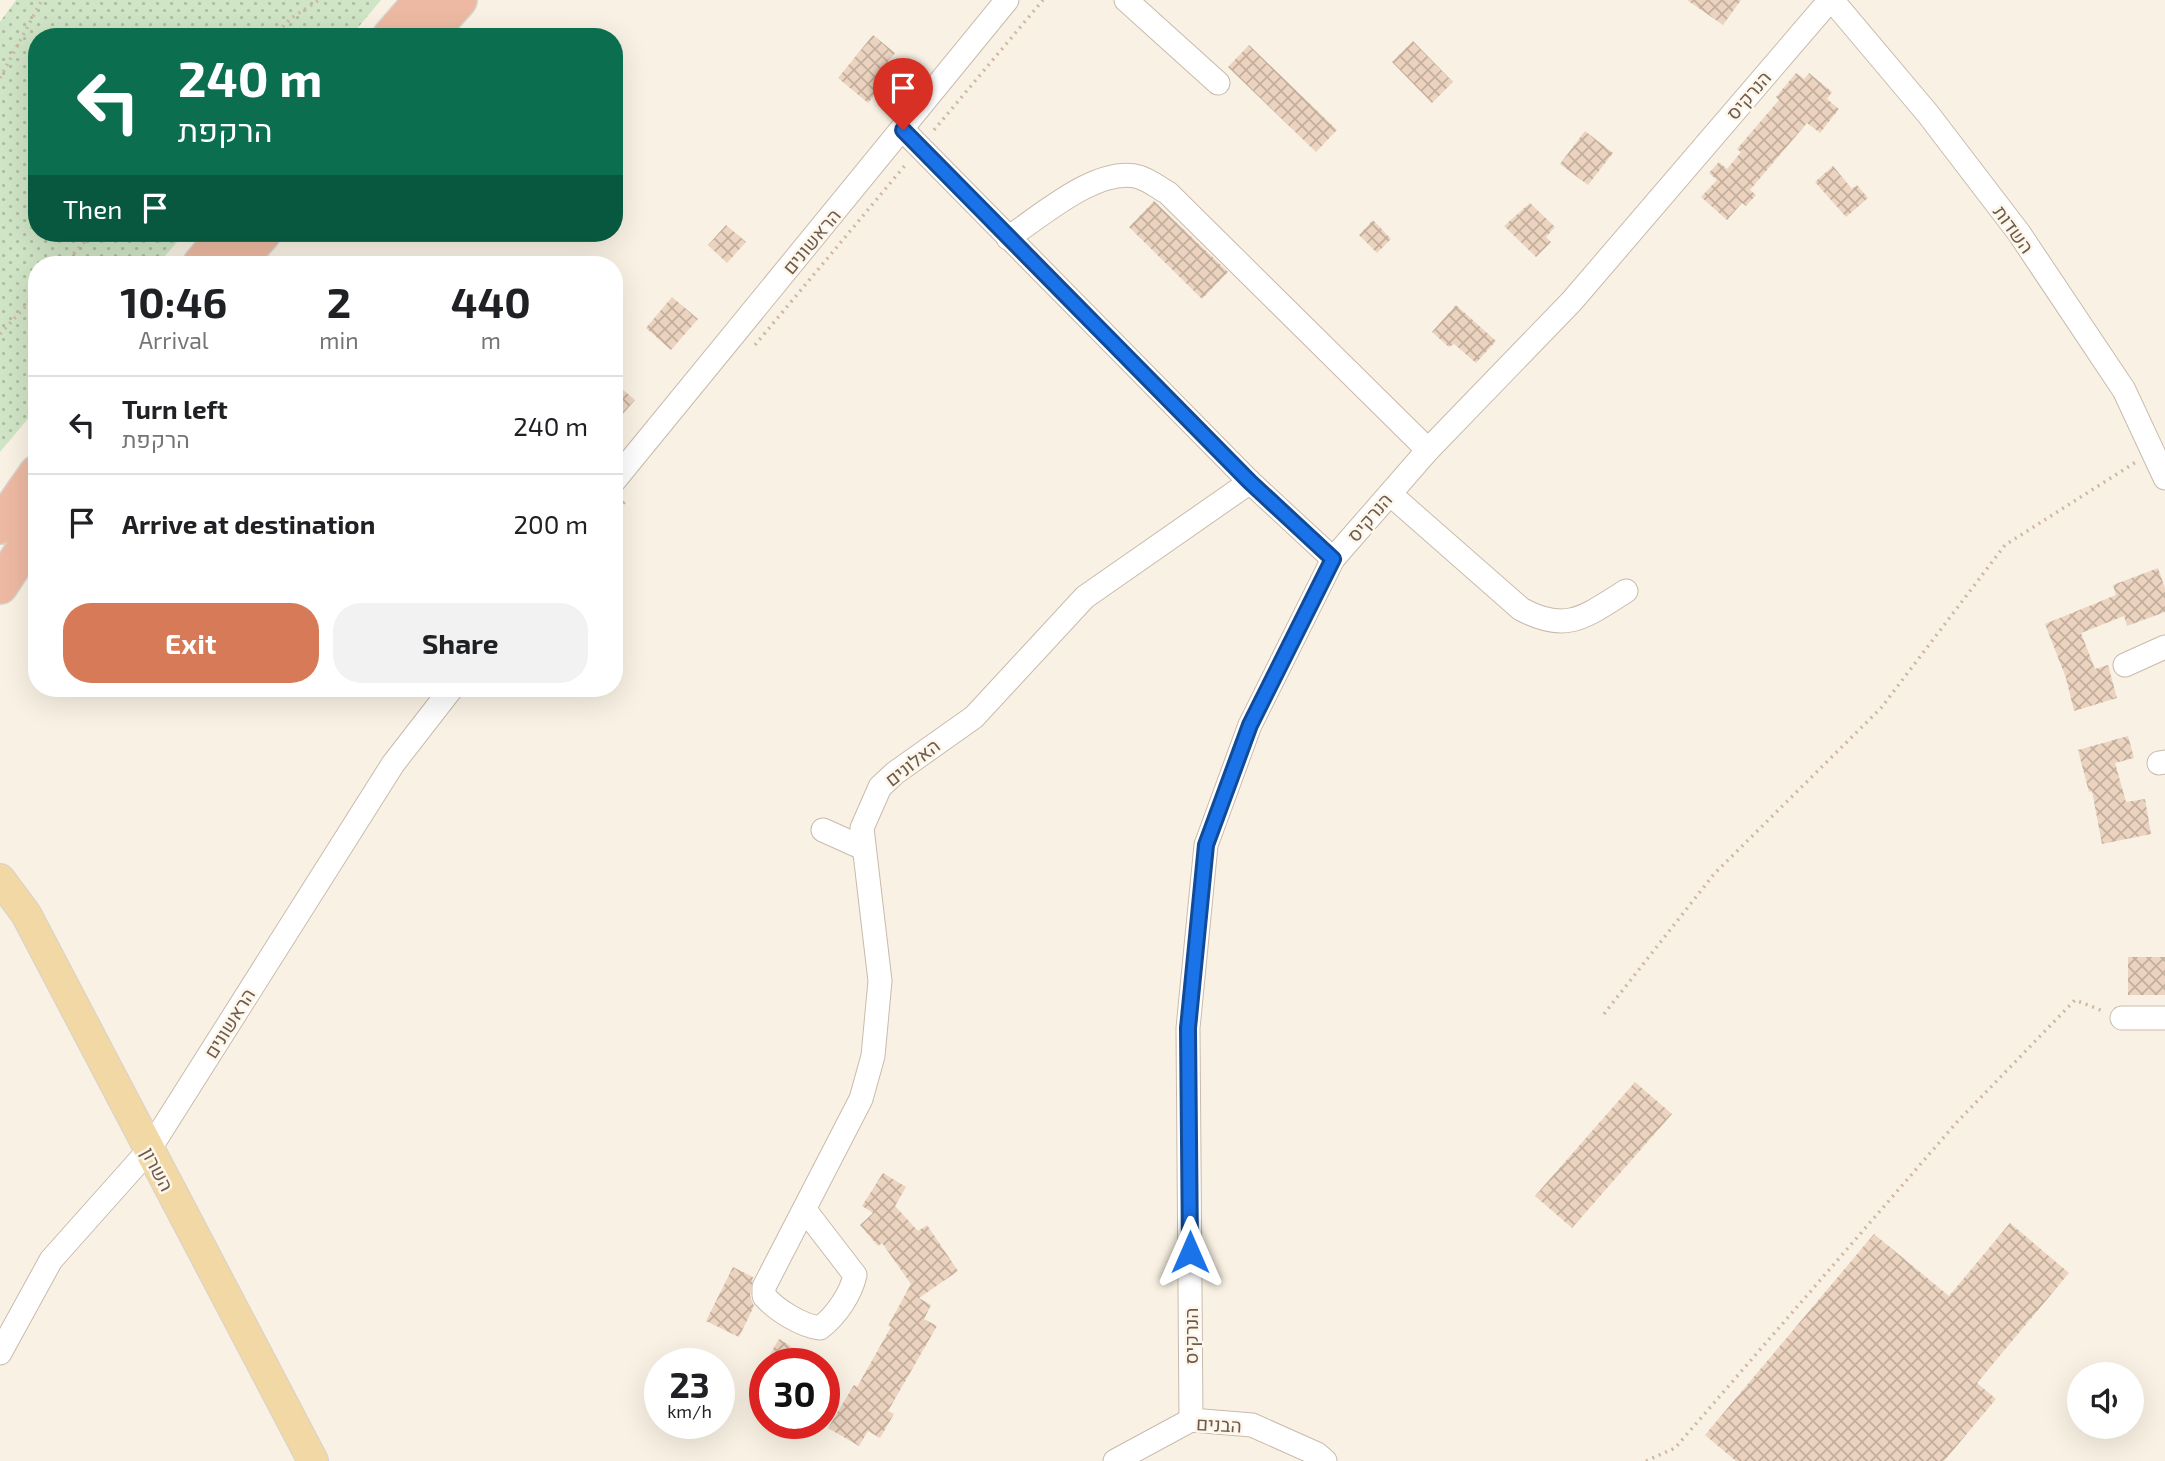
<!DOCTYPE html>
<html lang="en">
<head>
<meta charset="utf-8">
<style>
  :root { --surface:#fff; --page:#f2f2f2; --text:#202124; --muted:#757577; --line:#e0e0e0; --accent:#d67a57 }
  body { margin:0; font-family:"Exo 2",Heebo,sans-serif; background:var(--page); color:var(--text); height:100vh; display:flex; flex-direction:column; font-size:26px; white-space:nowrap }
  * { box-sizing:border-box; margin:0 }
  p { font-size:23px; color:var(--muted) }
  .icon { flex:none; width:38px; height:38px; fill:none; stroke:currentColor; stroke-width:2; stroke-linecap:round; stroke-linejoin:round }
  .map { position:relative; flex:1; overflow:hidden }
  .details { position:absolute; left:28px; top:256px; width:595px; height:441px; display:flex; flex-direction:column; background:var(--surface); border-radius:28px; box-shadow:0 7px 28px #0002 }
  .details>* { flex:none }
  .banner { position:absolute; left:28px; top:28px; width:595px; height:214px; border-radius:28px; box-shadow:0 7px 28px #0002; background:#0b6e4f; color:#fff; overflow:hidden }
  .controls { position:absolute; left:2067px; top:1362px; display:grid; gap:14px }
  .controls a { display:grid; place-items:center; width:77px; height:77px; border-radius:50%; background:var(--surface); box-shadow:0 7px 28px #0002; font-size:35px }
  .speed { position:absolute; left:644px; top:1348px; display:flex; gap:14px; font-size:35px; font-weight:700; text-align:center }
  .speed>* { display:grid; place-content:center; width:91px; height:91px; border-radius:50%; background:var(--surface); box-shadow:0 7px 28px #0002; line-height:1 }
  .speed small { font-size:18px; font-weight:400 }
  .speed .limit { border:10px solid #d22; background:#fff; color:#111 }
  .pin { position:absolute; display:grid; place-items:center; width:60px; height:60px; color:#fff; margin:-72px -30px; border-radius:50% 50% 50% 0; rotate:-45deg; box-shadow:0 0 7px #0007 }
  .pin .icon { rotate:45deg }
  .me { position:absolute; width:77px; margin:-38px; rotate:0deg; stroke-linejoin:round; filter:drop-shadow(0 0 5px #0008) }
  .turn { display:flex; align-items:center; gap:24px; height:147px; padding:0 35px; font-size:32px }
  .turn .icon { width:91px; height:91px; stroke-width:2.5 }
  .turn b { display:block; font-size:49px; line-height:60px }
  .then { display:flex; align-items:center; height:66px; padding:0 35px; background:#0003; gap:14px; font-size:26px }
  .eta { display:flex; justify-content:space-evenly; align-items:center; height:119px; text-align:center }
  .eta b { font-size:42px; font-weight:700; line-height:49px }
  .primary-button { display:flex; gap:14px; margin-top:auto; padding:14px 35px }
  .primary-button a { flex:1; height:80px; border-radius:28px; background:var(--accent); color:#fff; font-size:28px; font-weight:700; line-height:80px; text-align:center }
  .primary-button a+a { background:var(--page); color:var(--text) }
  ul { padding:0; list-style:none }
  li { display:flex; align-items:center; gap:21px; height:98px; padding:0 35px; border-top:2px solid var(--line) }
  li div { flex:1 }
  li b { display:block; font-size:26px }
  li em { font-style:normal }
  .map>svg:first-child { display:block }
  .grass { fill:url(#grass-dots) }
  .building { fill:url(#building-cross-hatch) }
  .lines { fill:none; stroke-linecap:round; stroke-linejoin:round }
  .minor-casing { stroke:#c9baac; stroke-width:25 }
  .major-casing { stroke:#d7d1cd; stroke-width:32 }
  .highway-casing { stroke:#d7d1cd; stroke-width:38 }
  .path { stroke:#d0b7a3; stroke-width:3.5; stroke-dasharray:2 5; stroke-linecap:butt }
  .minor { stroke:#fff; stroke-width:23 }
  .major { stroke:#f1d8a4; stroke-width:30 }
  .highway { stroke:#edb9a2; stroke-width:35 }
  .route-casing { stroke:#114b97; stroke-width:18 }
  .route { stroke:#1a73e8; stroke-width:12 }
  .labels { text-anchor:middle; dominant-baseline:central; stroke-width:5; stroke-linejoin:round; paint-order:stroke }
  .street-label { font-size:19px; fill:#6f5b4d; stroke:#fdf6ea }
</style>
</head>
<body>
<div class="map">
<svg width="2165" height="1461" viewBox="0 0 2165 1461">
  <defs>
    <pattern id="grass-dots" width="8" height="8" patternUnits="userSpaceOnUse" patternTransform="scale(1.75)"><rect width="8" height="8" fill="#d0e5c5"/><path d="M2 2h.1M6 6h.1" fill="none" stroke="#adbda2" stroke-width="1.8" stroke-linecap="round"/></pattern>
    <pattern id="building-cross-hatch" width="8" height="8" patternUnits="userSpaceOnUse" patternTransform="scale(1.75)"><rect width="8" height="8" fill="#ebd3bf"/><path d="M0 0l8 8M0 8l8-8" fill="none" stroke="#c3ae9d"/></pattern>
  </defs>
  <rect width="100%" height="100%" fill="#f9f2e4"/>
  <polygon class="grass" points="16,0 381,0 350,37 37,37 37,233 185,233 158,264 37,264 37,408 0,452 0,22"/>
  <g class="building">
    <polygon points="1687,0 1741,0 1723,25"/>
    <polygon points="873,35 895,53 877,75 885,82 868,103 838,78"/>
    <polygon points="1413,41 1453,82 1432,103 1392,62"/>
    <polygon points="1249,45 1337,130 1316,152 1228,67"/>
    <polygon points="1796,73 1804,79 1809,73 1832,92 1827,99 1839,109 1820,133 1807,123 1750,190 1756,195 1746,206 1742,203 1727,220 1701,197 1717,180 1709,173 1719,162 1727,169 1741,152 1737,149 1779,100 1776,97"/>
    <polygon points="1585,131 1613,153 1588,185 1560,164"/>
    <polygon points="1833,166 1852,189 1857,185 1868,198 1846,217 1815,182"/>
    <polygon points="1154,201 1228,272 1202,299 1129,227"/>
    <polygon points="1530,203 1555,227 1546,237 1551,242 1536,257 1504,226"/>
    <polygon points="1373,220 1391,239 1377,253 1359,235"/>
    <polygon points="726,225 746,242 727,263 708,245"/>
    <polygon points="672,297 698,319 671,350 646,328"/>
    <polygon points="1456,305 1496,341 1476,363 1454,344 1449,347 1432,332"/>
    <polygon points="614,382 635,400 614,424"/>
    <polygon points="2158,568 2165,588 2165,612 2127,626 2124,616 2081,633 2095,669 2108,665 2117,698 2074,711 2066,678 2045,624 2116,595 2113,585"/>
    <polygon points="2128,736 2134,758 2115,763 2126,802 2145,799 2151,834 2102,844 2092,791 2089,792 2078,750"/>
    <rect x="2128" y="957" width="37" height="38"/>
    <polygon points="1635,1082 1672,1114 1572,1228 1535,1196"/>
    <polygon points="883,1173 906,1187 895,1206 918,1231 927,1225 958,1271 919,1298 931,1305 924,1319 937,1326 888,1411 894,1414 880,1438 868,1431 859,1446 828,1428 854,1385 857,1387 891,1327 888,1326 911,1284 882,1243 878,1246 860,1225 873,1213 862,1206"/>
    <polygon points="2010,1223 2069,1273 1977,1383 1996,1399 1944,1461 1736,1461 1705,1435 1874,1234 1949,1296"/>
    <polygon points="733,1267 753,1277 750,1296 754,1306 739,1337 706,1321"/>
    <polygon points="779,1339 818,1363 781,1363 769,1356"/>
  </g>
  <g class="lines">
    <defs>
      <g id="minor">
        <polyline points="1126,0 1218,83"/>
        <polyline points="1832,0 1928,114 2019,233 2124,390 2165,478"/>
        <polyline points="903,130 1250,482 1333,559"/>
        <path d="M1008,238c33,-22 91,-73 131,-61 10,3 20,11 29,16l260,257"/>
        <polyline points="614,481 1007,0"/>
        <path d="M1390,494l131,115c46,25 65,7 105,-18"/>
        <polyline points="2125,665 2165,647"/>
        <polyline points="2159,763 2165,762"/>
        <polyline points="823,830 863,848"/>
        <polyline points="2122,1018 2165,1018"/>
        <path d="M805,1210l50,65c-4,19 -19,41 -35,53 -18,-2 -44,-18 -56,-32v-9l97,-188 12,-43 7,-75 -18,-153 18,-41 15,-14 79,-56 111,-120 165,-115"/>
        <polyline points="0,1353 51,1260 149,1150 393,764 452,688"/>
        <polyline points="1191,1420 1188,1028 1206,845 1250,725 1333,559 1428,450 1572,301 1830,0"/>
        <polyline points="1115,1461 1191,1420 1252,1425 1317,1454 1325,1461"/>
      </g>
      <polyline id="major" points="0,879 26,914 313,1461"/>
      <g id="highway">
        <polyline points="390,37 422,0"/>
        <polyline points="426,37 459,0"/>
        <polyline points="201,264 227,233"/>
        <polyline points="236,264 263,233"/>
        <polyline points="0,526 37,473"/>
        <polyline points="0,586 37,529"/>
      </g>
    </defs>
    <use href="#minor" class="minor-casing"/>
    <use href="#major" class="major-casing"/>
    <use href="#highway" class="highway-casing"/>
    <g class="path">
      <polyline points="273,37 290,19 319,0"/>
      <polyline points="0,78 42,0"/>
      <polyline points="934,130 1043,0"/>
      <polyline points="64,264 93,233"/>
      <polyline points="0,334 37,294"/>
      <polyline points="755,345 907,163"/>
      <polyline points="614,514 627,499"/>
      <polyline points="1604,1014 1714,874 1881,708 2005,545 2136,462"/>
      <polyline points="1646,1461 1675,1448 1957,1122 2075,1000 2103,1011"/>
    </g>
    <use href="#minor" class="minor"/>
    <use href="#major" class="major"/>
    <use href="#highway" class="highway"/>
  </g>
  <g class="lines">
    <defs>
      <polyline id="route" points="903,130 1250,482 1333,559 1250,725 1206,845 1188,1028 1190,1252"/>
    </defs>
    <use href="#route" class="route-casing"/>
    <use href="#route" class="route"/>
  </g>
  <g class="labels">
    <g class="street-label">
      <text transform="translate(1748 95) rotate(-49)">הנרקיס</text>
      <text transform="translate(2014 229) rotate(54)">השדות</text>
      <text transform="translate(811 241) rotate(-50)">הראשונים</text>
      <text transform="translate(1369 517) rotate(-49)">הנרקיס</text>
      <text transform="translate(912 762) rotate(-38)">האלונים</text>
      <text transform="translate(229 1023) rotate(-58)">הראשונים</text>
      <text transform="translate(158 1169) rotate(62)">השרון</text>
      <text transform="translate(1190 1336) rotate(-90)">הנרקיס</text>
      <text transform="translate(1219 1424) rotate(3)">הבנים</text>
    </g>
  </g>
</svg>
<div class="controls">
<a><svg class="icon" aria-label="sound" viewBox="0 0 24 24"><path d="M4 9h4l5-4v14l-5-4H4zM17 9q2 3 0 6"/></svg></a>
</div>
<div class="speed"><div>23<small>km/h</small></div><div class="limit">30</div></div>
<div class="pin" style="left:903px;top:130px;background:#d93025"><svg class="icon" aria-label="arrive" viewBox="0 0 24 24"><path d="M6 21V4h12l-3 4 3 4H6"/></svg></div>
<svg class="me" style="left:1190px;top:1252px" viewBox="-20 -20 40 40"><path d="M0-17L14 15 0 8-14 15z" fill="#1a73e8" stroke="#fff" stroke-width="4"/></svg>
<div class="banner">
<div class="turn"><svg class="icon" aria-label="left" viewBox="0 0 24 24"><path d="M17 20v-9H6M10 6l-5 5 5 5"/></svg><div><b>240 m</b>הרקפת</div></div>
<div class="then">Then<svg class="icon" aria-label="arrive" viewBox="0 0 24 24"><path d="M6 21V4h12l-3 4 3 4H6"/></svg></div>
</div>
<section class="details">
<div class="eta">
<div><b>10:46</b><p>Arrival</p></div>
<div><b>2</b><p>min</p></div>
<div><b>440</b><p>m</p></div>
</div>
<ul>
<li><svg class="icon" aria-label="left" viewBox="0 0 24 24"><path d="M17 20v-9H6M10 6l-5 5 5 5"/></svg><div><b>Turn left</b><p>הרקפת</p></div><em>240 m</em></li>
<li><svg class="icon" aria-label="arrive" viewBox="0 0 24 24"><path d="M6 21V4h12l-3 4 3 4H6"/></svg><div><b>Arrive at destination</b></div><em>200 m</em></li>
</ul>
<div class="primary-button"><a>Exit</a><a>Share</a></div>
</section>
</div>
</body>
</html>
